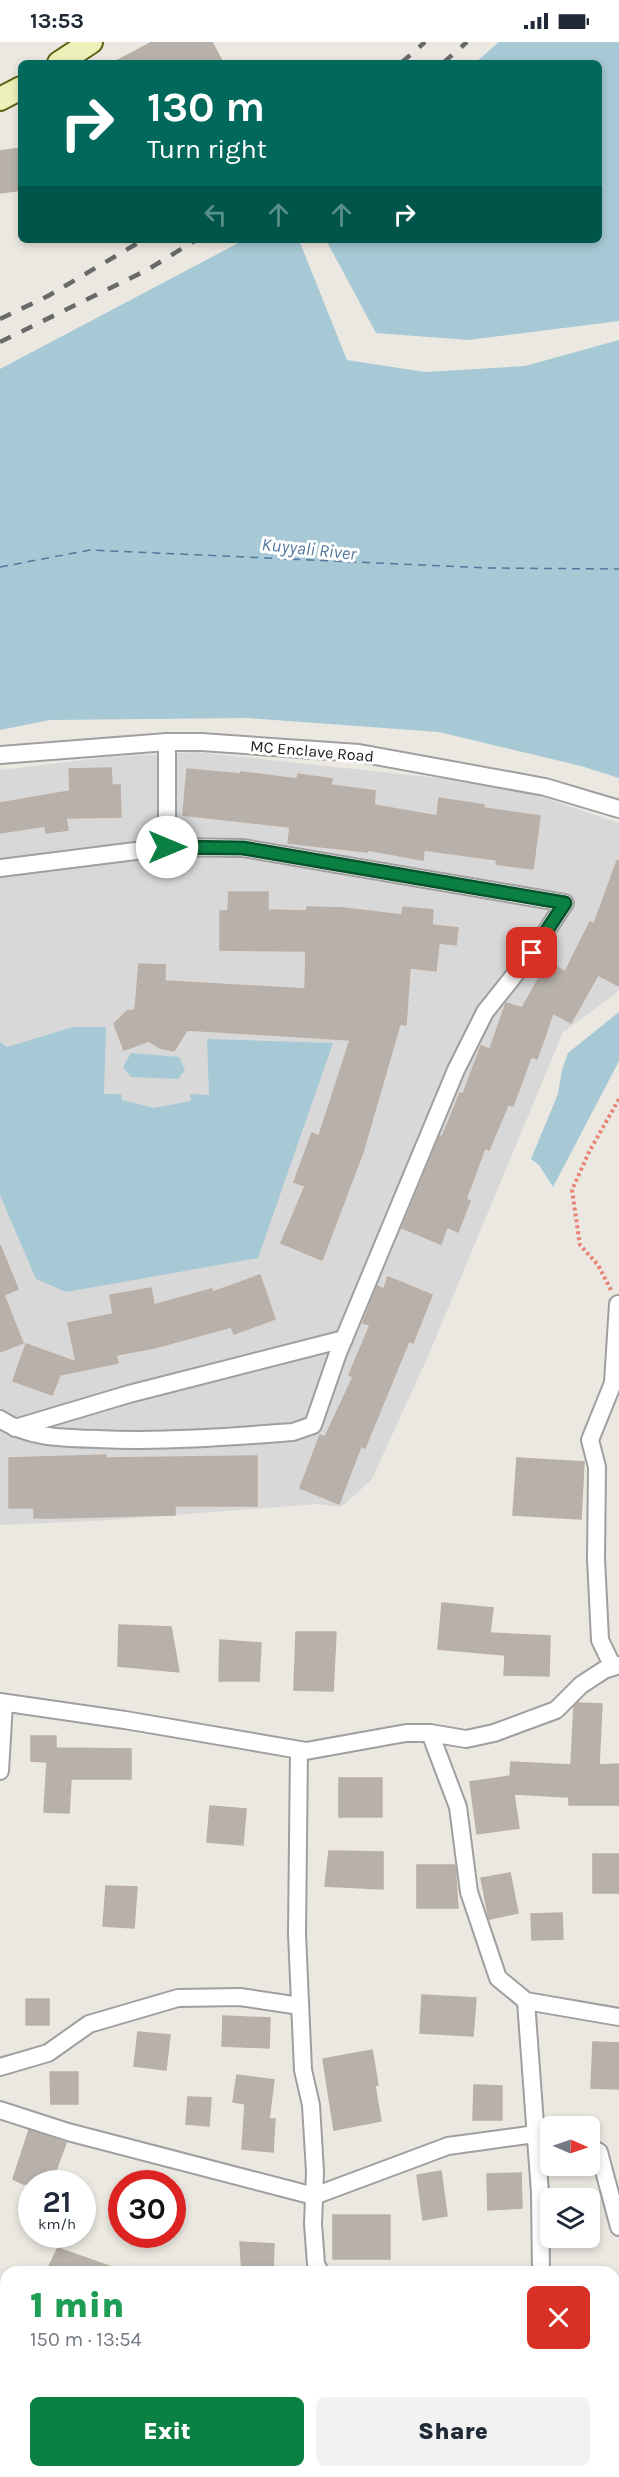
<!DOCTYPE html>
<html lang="en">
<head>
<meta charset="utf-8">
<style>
  :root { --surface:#fff; --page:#f2f2f3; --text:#1f2937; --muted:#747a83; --accent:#0b8043 }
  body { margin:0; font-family:Karla,sans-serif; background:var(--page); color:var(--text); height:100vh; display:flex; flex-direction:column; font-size:22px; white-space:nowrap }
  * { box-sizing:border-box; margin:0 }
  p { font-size:20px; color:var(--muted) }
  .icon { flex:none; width:33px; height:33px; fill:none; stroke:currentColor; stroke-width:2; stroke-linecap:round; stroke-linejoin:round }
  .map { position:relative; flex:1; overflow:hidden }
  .side { position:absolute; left:0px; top:2224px; width:620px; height:212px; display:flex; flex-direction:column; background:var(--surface); border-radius:18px 18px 0 0; box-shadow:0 3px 9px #0003 }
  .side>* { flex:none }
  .banner { position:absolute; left:18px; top:18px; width:584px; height:183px; border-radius:9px; box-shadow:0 3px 9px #0003; background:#00695c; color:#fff; overflow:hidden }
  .needle { width:39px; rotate:92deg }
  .buttons { position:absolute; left:540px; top:2074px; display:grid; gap:12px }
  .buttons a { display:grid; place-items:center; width:60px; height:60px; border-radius:9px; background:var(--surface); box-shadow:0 3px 9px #0003; font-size:30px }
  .speed { position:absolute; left:18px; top:2128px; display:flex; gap:12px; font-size:30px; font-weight:700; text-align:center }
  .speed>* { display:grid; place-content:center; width:78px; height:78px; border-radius:50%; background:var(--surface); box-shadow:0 3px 9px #0003; line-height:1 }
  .speed small { font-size:15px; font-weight:400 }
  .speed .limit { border:9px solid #d22; background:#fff; color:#111 }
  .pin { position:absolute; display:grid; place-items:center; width:51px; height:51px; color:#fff; margin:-26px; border-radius:12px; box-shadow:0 3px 9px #0006 }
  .me { position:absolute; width:66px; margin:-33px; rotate:90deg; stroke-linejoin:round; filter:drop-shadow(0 0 4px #0008) }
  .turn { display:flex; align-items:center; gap:21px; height:126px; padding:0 30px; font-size:27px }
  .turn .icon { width:78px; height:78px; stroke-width:2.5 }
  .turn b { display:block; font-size:42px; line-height:51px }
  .lanes { display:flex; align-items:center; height:57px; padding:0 30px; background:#0003; justify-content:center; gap:30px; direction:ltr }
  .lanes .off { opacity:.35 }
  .round { display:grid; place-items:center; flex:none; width:63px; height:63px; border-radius:9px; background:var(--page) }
  .overview { display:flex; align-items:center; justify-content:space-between; height:102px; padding:0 30px }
  h1 { font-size:36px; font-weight:800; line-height:45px; color:#1e9e55 }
  .action { display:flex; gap:12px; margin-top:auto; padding:12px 30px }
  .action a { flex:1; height:69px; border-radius:9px; background:var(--accent); color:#fff; font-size:24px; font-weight:800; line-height:69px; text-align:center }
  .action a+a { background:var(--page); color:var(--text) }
  .status { display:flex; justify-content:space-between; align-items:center; height:42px; padding:0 30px; background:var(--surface); direction:ltr }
  .status svg { height:16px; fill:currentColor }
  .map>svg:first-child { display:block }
  .residential { fill:#d9d8d8 }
  .water { fill:#a6c9d5 }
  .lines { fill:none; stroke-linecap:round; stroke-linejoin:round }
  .ferry { stroke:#53779f; stroke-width:1.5; stroke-dasharray:8 6; stroke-linecap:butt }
  .building { fill:#b8b1ab; stroke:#bbafa5; stroke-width:1.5 }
  .minor-casing { stroke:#9f9f9f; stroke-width:20 }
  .secondary-casing { stroke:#586310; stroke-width:26 }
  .path { stroke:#e98374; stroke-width:4; stroke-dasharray:3 3; stroke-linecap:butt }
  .minor { stroke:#fff; stroke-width:16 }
  .secondary { stroke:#edf1b9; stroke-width:22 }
  .rail { stroke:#696969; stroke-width:4.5; stroke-dasharray:12 12; stroke-linecap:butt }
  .route-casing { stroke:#07532c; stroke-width:15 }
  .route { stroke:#0b8043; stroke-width:10 }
  .labels { text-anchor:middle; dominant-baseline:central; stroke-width:6; stroke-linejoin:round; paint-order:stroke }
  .street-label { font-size:16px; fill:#1b1b1b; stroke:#fff }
  .water-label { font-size:18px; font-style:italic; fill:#53779f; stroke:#fff }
</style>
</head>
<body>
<div class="status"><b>13:53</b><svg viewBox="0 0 49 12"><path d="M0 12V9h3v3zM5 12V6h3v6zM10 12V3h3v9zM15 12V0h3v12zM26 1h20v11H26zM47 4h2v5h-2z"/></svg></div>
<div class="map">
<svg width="619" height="2435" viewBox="0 0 619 2435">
  <rect width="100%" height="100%" fill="#ebe8e1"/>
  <polygon class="residential" points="195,710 466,739 527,750 619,781 619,949 563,990 429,1312 372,1437 345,1462 340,1465 318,1462 93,1479 0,1483 0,728 109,715"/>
  <g class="water">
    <polygon points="499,0 619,0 619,279 468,298 376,291 326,198 598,198 598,21 475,21"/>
    <polygon points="244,198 299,198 347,318 425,330 525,324 619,298 619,736 581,724 439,690 247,676 50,678 0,688 0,327"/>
    <polygon points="619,970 619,1019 553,1145 539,1123 531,1117 558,1052 562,1028 568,1011"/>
    <polygon points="73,985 106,985 104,1052 121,1052 122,1058 154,1066 191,1059 190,1052 209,1053 207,997 333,1001 258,1216 66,1250 36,1237 0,1153 0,1000 7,1005"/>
    <polygon points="131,1011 179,1015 185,1028 178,1037 131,1035 123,1025"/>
  </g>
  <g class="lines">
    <polyline class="ferry" points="0,525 90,508 488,526 619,527"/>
  </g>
  <g class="building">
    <polygon points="152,0 212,0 223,21 113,21"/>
    <polygon points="21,106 21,148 0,151 0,109"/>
    <polygon points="111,726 112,743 120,743 121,775 66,776 68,788 46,791 45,784 0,791 0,761 70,749 69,727"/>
    <polygon points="187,727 240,732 241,730 297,737 298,732 332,737 331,743 375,749 374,763 437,774 439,756 484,763 484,766 540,774 533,827 496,822 497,818 424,808 423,818 368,808 367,810 288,801 290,785 183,773"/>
    <polygon points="617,819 619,819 619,944 598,933 571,981 553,971 537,1017 531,1015 513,1064 508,1063 489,1108 485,1106 466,1157 470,1159 458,1190 447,1185 441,1202 402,1186 440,1094 442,1095 460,1051 463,1052 481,1004 490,1007 506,961 522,966 548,920 565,930 590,880 594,882"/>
    <polygon points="229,850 268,850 268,868 307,869 307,865 343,866 402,873 403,865 433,868 432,883 458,886 456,903 439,901 436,929 410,926 406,983 400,982 363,1110 322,1218 281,1201 305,1144 294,1140 312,1091 319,1094 350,998 187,988 174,1009 160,1006 149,999 124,1008 114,982 127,969 135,968 139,922 165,923 165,939 305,947 306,909 220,908 220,869 228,869"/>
    <polygon points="0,1203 18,1247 4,1253 23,1301 0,1310"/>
    <polygon points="260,1233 275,1277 234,1292 231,1285 154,1306 116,1313 118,1321 60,1333 52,1353 13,1339 26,1302 76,1320 68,1281 113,1272 110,1253 151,1246 154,1263 212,1247 213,1250"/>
    <polygon points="388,1235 432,1253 413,1301 409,1299 365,1406 361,1404 339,1462 300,1446 320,1393 325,1395 353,1335 349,1333 370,1283 363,1281 377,1244 384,1247"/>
    <polygon points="106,1413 106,1416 257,1414 257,1464 175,1464 175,1473 52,1476 34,1476 34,1466 9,1466 9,1416"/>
    <polygon points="517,1416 584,1420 581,1477 513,1473"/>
    <polygon points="442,1561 493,1566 490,1591 550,1594 549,1634 504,1633 505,1613 438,1607"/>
    <polygon points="119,1583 171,1585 179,1630 118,1624"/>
    <polygon points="296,1590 336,1590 333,1649 294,1648"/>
    <polygon points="220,1598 261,1601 259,1639 219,1639"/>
    <polygon points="578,1661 602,1662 599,1723 619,1722 619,1763 569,1763 569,1755 514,1752 519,1786 477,1792 470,1740 510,1734 511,1720 571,1723 574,1664"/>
    <polygon points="31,1694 56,1694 56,1706 131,1707 131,1737 71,1737 69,1771 44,1770 47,1720 31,1719"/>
    <rect x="339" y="1736" width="43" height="39"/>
    <polygon points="210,1764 246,1767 243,1803 207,1800"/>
    <polygon points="329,1809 383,1810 383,1847 325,1844"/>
    <rect x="593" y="1812" width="26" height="39"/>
    <polygon points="417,1823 455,1823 458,1866 417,1866"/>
    <polygon points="510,1831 518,1871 489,1877 481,1836"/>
    <polygon points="106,1844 137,1845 134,1886 103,1884"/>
    <polygon points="562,1871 563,1897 532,1898 531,1872"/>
    <polygon points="422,1953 476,1956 473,1994 420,1991"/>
    <rect x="26" y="1957" width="23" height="26"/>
    <polygon points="223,1974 270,1976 269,2006 222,2004"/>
    <polygon points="138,1990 170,1993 166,2028 134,2024"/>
    <polygon points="593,2000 619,2001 619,2047 591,2046"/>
    <polygon points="372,2008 378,2043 375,2044 381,2079 334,2088 323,2017"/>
    <polygon points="50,2030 78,2030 78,2062 51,2062"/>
    <polygon points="237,2033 274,2038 269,2077 275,2077 273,2110 242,2107 245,2062 233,2060"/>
    <polygon points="474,2043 502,2044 502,2078 473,2078"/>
    <polygon points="188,2055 211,2056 209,2084 186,2082"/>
    <polygon points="29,2088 66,2101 51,2142 23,2142 13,2137"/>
    <polygon points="441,2129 447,2174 423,2178 417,2133"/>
    <polygon points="521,2131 522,2166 488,2168 487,2132"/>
    <rect x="333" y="2173" width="57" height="44"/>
    <polygon points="240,2200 274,2202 273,2230 242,2230"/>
    <polygon points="58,2206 120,2228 120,2230 46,2230"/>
  </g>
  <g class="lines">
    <defs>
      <g id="minor">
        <polyline points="0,713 167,700 201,700 359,711 545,745 619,767"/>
        <polyline points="0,826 167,805"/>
        <path d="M0,1377c28,19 64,19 97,20 66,3 130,-2 196,-7l20,-7 25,-72 118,-283 29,-58 47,-59 33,-50 -322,-55 -76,-1v-105"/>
        <polyline points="15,1386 129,1352 344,1297"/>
        <polyline points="613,1625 600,1598 596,1517 597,1425 590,1398 613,1341 618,1262"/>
        <polyline points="0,1660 125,1678 306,1709 406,1691 430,1691 458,1765 469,1850 498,1936 526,1959 619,1975"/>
        <polyline points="430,1691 466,1697 494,1691 556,1668 581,1643 604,1628 619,1623"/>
        <polyline points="299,1708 297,1892 303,2028 311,2063 315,2130 313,2182 316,2222 320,2230"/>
        <polyline points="0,1729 4,1661"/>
        <polyline points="526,1959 540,2151 541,2230"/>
        <polyline points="0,2025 48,2011 89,1982 178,1956 240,1955 300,1964"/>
        <polyline points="0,2068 68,2090 314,2154 448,2104 550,2090"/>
        <polyline points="590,2105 599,2110 619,2185"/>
        <polyline points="328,2430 329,2435"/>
        <polyline points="542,2435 542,2430"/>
      </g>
      <g id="secondary">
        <polyline points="59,21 91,0"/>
        <polyline points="0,57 21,46"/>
      </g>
    </defs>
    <use href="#minor" class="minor-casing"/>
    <use href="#secondary" class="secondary-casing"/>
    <g class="path">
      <polyline points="611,1248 598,1223 580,1203 572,1148 589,1110 619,1057"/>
      <polyline points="0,2365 6,2368"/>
      <polyline points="136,2430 150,2435"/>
    </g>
    <use href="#minor" class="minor"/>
    <use href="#secondary" class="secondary"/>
    <g class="rail">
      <polyline points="401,21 425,0"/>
      <polyline points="443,21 467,0"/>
      <polyline points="0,277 48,254 143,198"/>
      <polyline points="0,300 147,228 196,198"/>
    </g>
  </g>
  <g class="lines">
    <defs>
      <polyline id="route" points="167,805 243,806 565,861 532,911"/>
    </defs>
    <use href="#route" class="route-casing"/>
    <use href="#route" class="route"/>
  </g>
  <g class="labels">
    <g class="street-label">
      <text transform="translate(312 709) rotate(5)">MC Enclave Road</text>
    </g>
    <g class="water-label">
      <text transform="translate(309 507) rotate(6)">Kuyyali River</text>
    </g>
  </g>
</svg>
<div class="buttons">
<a><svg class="needle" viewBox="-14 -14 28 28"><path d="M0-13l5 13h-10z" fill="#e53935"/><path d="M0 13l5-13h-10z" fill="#747a83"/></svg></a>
<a><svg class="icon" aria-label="layers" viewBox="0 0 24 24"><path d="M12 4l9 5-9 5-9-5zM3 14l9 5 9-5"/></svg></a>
</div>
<div class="speed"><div>21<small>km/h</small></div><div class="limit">30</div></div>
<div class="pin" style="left:532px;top:911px;background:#d93025"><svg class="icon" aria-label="arrive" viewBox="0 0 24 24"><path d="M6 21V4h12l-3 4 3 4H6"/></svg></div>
<svg class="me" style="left:167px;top:805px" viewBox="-20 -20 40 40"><circle r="19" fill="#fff"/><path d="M0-13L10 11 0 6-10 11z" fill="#0b8043"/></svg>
<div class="banner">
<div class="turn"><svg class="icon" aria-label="right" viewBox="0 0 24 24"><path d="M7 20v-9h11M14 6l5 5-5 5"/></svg><div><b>130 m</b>Turn right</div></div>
<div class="lanes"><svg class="icon off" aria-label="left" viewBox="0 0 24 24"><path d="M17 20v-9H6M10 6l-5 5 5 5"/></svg><svg class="icon off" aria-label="ahead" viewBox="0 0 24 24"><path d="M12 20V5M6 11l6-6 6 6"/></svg><svg class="icon off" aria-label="ahead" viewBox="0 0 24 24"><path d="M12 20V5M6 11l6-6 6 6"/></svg><svg class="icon" aria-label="right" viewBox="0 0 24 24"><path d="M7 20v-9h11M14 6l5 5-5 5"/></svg></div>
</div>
<section class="side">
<div class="overview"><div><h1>1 min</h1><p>150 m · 13:54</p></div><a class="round" style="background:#d93025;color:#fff"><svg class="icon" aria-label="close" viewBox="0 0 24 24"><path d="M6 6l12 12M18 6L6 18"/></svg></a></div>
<div class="action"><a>Exit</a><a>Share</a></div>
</section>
</div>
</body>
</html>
